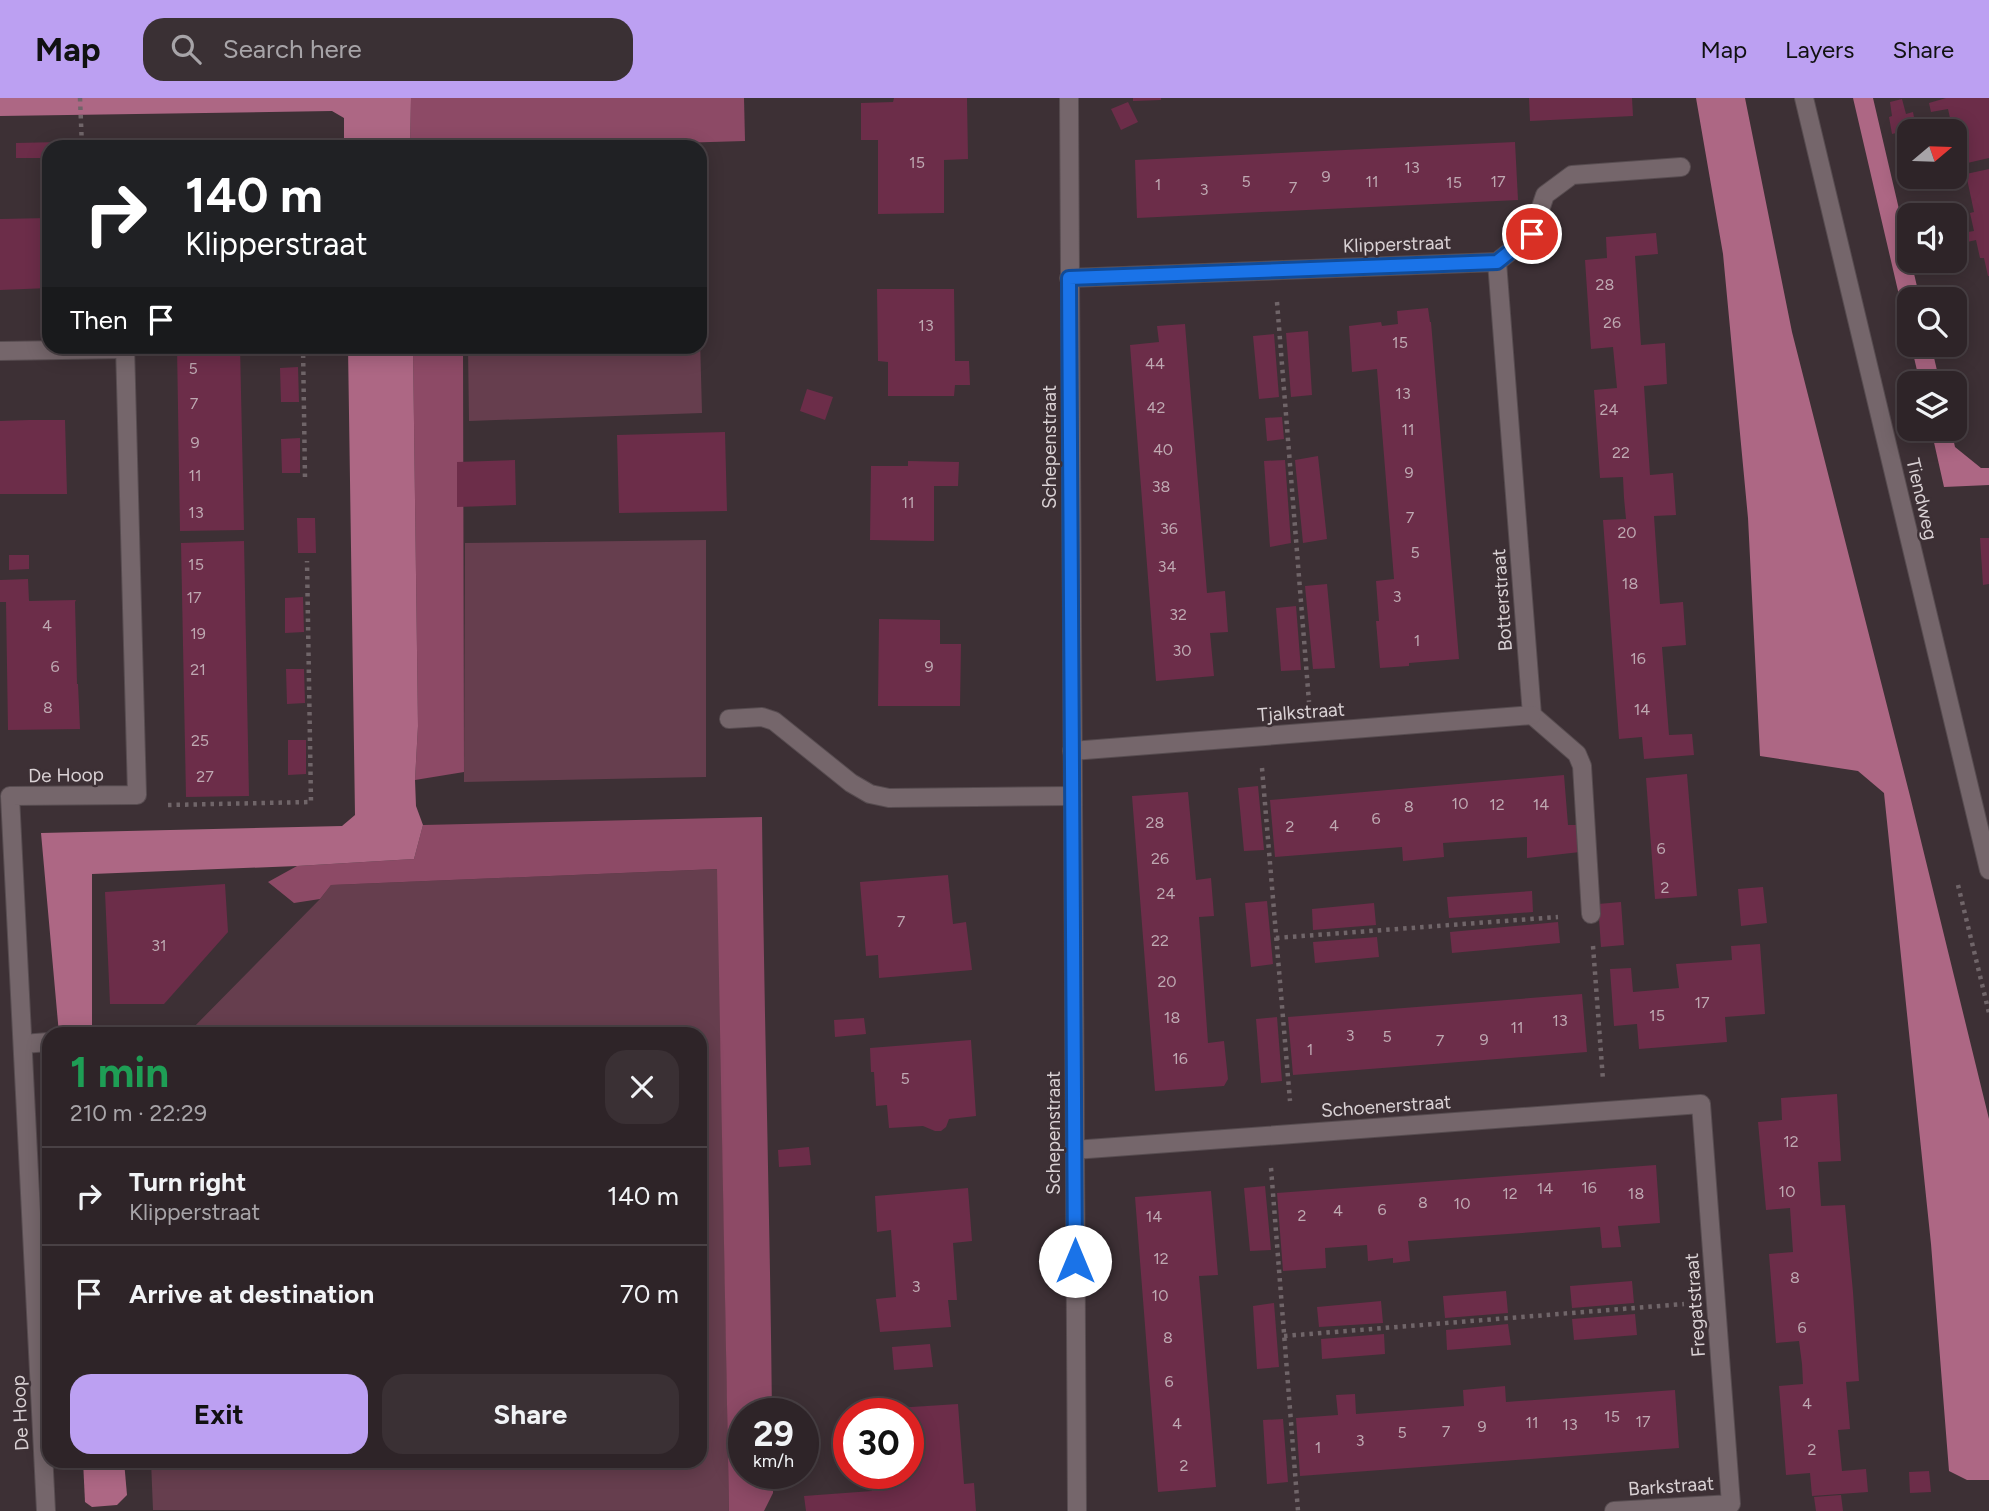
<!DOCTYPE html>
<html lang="en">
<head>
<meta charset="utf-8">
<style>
  :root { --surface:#2e2428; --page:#3a3034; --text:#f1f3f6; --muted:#a7a4a8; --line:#494145; --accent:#bca0f2 }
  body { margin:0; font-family:Figtree,sans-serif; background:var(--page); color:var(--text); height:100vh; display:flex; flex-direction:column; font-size:26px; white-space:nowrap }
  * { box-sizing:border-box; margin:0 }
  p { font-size:23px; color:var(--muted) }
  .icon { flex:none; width:38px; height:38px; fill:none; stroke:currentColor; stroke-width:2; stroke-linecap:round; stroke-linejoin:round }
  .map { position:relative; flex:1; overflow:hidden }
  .panel { position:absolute; left:42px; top:929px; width:665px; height:441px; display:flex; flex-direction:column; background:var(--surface); border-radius:21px; box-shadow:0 4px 18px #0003,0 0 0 2px var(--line) }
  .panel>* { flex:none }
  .guide { position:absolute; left:42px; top:42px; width:665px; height:214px; border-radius:21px; box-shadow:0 4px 18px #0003,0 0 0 2px var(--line); background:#202124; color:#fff; overflow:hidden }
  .needle { width:46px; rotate:71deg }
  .tools { position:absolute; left:1897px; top:21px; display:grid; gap:14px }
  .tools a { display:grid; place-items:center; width:70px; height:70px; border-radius:14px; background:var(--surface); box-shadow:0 4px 18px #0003,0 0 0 2px var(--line); font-size:35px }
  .speed { position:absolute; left:728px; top:1300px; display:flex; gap:14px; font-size:35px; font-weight:700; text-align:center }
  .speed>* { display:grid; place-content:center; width:91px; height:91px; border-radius:50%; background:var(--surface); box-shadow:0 4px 18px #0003,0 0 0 2px var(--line); line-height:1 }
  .speed small { font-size:18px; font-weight:400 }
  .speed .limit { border:10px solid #d22; background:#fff; color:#111 }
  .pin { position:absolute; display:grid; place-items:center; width:60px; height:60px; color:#fff; margin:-30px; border:4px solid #fff; border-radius:50%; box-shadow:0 2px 7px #0007 }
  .me { position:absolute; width:77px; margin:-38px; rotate:0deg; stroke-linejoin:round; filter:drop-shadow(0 0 5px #0008) }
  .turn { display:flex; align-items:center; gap:24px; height:147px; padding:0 28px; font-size:32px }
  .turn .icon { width:91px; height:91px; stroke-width:2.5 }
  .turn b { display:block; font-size:49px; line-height:60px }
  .then { display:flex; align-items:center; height:66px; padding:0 28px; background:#0003; gap:14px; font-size:26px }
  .round { display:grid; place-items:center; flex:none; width:74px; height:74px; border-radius:21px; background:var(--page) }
  .summary { display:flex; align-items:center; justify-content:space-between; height:119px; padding:0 28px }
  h1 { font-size:42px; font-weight:700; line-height:52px; color:#1e9e55 }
  .cta { display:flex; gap:14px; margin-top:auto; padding:14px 28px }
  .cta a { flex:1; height:80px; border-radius:21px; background:var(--accent); color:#111; font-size:28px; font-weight:700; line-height:80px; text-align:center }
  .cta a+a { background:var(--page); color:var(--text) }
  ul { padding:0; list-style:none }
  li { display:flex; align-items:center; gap:21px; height:98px; padding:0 28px; border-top:2px solid var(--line) }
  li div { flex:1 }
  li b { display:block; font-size:26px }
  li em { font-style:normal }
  header { display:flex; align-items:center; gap:42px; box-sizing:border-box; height:98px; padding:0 35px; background:var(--accent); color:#111 }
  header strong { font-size:33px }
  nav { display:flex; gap:38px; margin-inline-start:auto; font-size:24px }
  .search { width:490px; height:63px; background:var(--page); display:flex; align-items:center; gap:18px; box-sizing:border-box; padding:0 24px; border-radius:21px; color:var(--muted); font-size:26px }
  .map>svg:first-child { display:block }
  .green { fill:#663e4e }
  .forest { fill:#8d4a66 }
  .water { fill:#ad6784 }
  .building { fill:#6c2d49 }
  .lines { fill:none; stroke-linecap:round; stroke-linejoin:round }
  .service-casing { stroke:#574c50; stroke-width:20 }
  .minor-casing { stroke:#574c50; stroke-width:20 }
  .path { stroke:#706569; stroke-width:4.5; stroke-dasharray:3.5 5; stroke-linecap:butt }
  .service { stroke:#75666b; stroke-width:18 }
  .minor { stroke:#75666b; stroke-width:18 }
  .route-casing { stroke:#114b97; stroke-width:18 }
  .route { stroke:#1a73e8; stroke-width:12 }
  .labels { text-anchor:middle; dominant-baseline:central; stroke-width:5; stroke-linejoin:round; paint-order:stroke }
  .number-label { font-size:16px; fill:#bea8b1 }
  .street-label { font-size:19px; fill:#d9d1d4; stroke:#3d3035 }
</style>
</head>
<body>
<header>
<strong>Map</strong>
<div class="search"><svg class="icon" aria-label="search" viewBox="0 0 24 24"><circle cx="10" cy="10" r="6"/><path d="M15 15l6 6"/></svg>Search here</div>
<nav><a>Map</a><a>Layers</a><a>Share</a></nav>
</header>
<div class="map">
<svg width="1989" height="1413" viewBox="0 0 1989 1413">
  <rect width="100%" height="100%" fill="#3d3035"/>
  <g class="green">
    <polygon points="700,240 702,315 469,323 468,249 700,248"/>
    <polygon points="706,442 706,679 464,684 465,445"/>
    <polygon points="718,771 729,1413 153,1412 151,1363 700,1363 700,936 187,936 320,801 331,787"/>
  </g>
  <g class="forest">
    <polygon points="411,0 744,0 745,43 541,49 410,49"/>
    <polygon points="413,249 463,249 464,674 415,682 418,628"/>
    <path d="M762,719c2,199 8,398 10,597h-28v60h29v19l-9,18h-35l-12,-642 -386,16 -11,14 -26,4 -26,-21 29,-16 117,-7 9,-34z"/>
  </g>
  <g class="water">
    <polygon points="0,0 411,0 410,49 344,49 344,20 332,13 0,18"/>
    <polygon points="1696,0 1745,0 1792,234 1910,698 1989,1021 1989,1382 1967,1382 1949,1373 1931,1146 1884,695 1858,673 1760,658 1748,420 1723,156"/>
    <polygon points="1853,0 1873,0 1909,154 1909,163 1911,163 1920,201 1909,201 1909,240"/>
    <polygon points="1911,247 1931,247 1940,285 1920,285"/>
    <polygon points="348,249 413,249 418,628 415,682 416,708 423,727 414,761 297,768 92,776 92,936 59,936 41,735 342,728 355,717"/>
    <polygon points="1931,331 1951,331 1955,349 1981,370 1989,370 1989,387 1944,389"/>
    <polygon points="83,1363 124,1363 127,1397 117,1407 92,1409 85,1404"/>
  </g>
  <g class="building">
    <polygon points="894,0 967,0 968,61 944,62 944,115 878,116 878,42 861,42 861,5 893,4"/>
    <polygon points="1133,0 1161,0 1161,2 1133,3"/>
    <polygon points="1529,0 1632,0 1633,18 1530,23"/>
    <polygon points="1946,0 1989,0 1989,60 1963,66 1955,29 1952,29 1948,11 1931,14 1929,5"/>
    <polygon points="1902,1 1906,16 1913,14 1916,30 1892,36 1889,19 1892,18 1890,4"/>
    <polygon points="1128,4 1138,24 1121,32 1111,11"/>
    <polygon points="60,44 61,49 49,49 49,60 16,60 16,45"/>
    <polygon points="1515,44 1518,102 1137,120 1135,62"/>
    <polygon points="1989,71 1989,178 1988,178 1984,160 1980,160 1976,142 1958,146 1956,136 1974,133 1970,115 1974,114 1966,76"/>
    <polygon points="49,120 49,190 0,192 0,121"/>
    <polygon points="1656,135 1658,156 1635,158 1641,247 1665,245 1667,286 1644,288 1650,377 1673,375 1676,417 1654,418 1657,463 1660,506 1683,504 1686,547 1662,549 1669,637 1692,636 1694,657 1644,661 1642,639 1619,641 1603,422 1626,421 1624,400 1623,379 1600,380 1594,292 1617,290 1613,249 1591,251 1585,162 1607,160 1606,139"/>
    <polygon points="877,191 954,191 955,263 969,263 970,287 955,287 954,298 888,298 888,264 878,263"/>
    <polygon points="1428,210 1430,224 1431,224 1459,561 1409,565 1409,568 1380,570 1376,523 1379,523 1376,483 1394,481 1377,271 1352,274 1349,228 1381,224 1382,228 1398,226 1397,213"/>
    <polygon points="1185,226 1207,495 1225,493 1228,534 1210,535 1214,578 1156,583 1130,247 1159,244 1157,228"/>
    <polygon points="1308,233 1312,297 1291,299 1286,235"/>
    <polygon points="1274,236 1279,299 1259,301 1253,238"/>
    <polygon points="177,248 240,248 244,432 180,433"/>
    <polygon points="298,269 299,304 281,304 280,270"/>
    <polygon points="807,291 833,299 825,322 800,313"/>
    <polygon points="1282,319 1284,341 1267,343 1265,320"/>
    <polygon points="29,322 65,322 67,396 0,396 0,323"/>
    <polygon points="725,334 727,413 619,415 617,337"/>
    <polygon points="300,340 300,375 282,375 281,341"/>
    <polygon points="1318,358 1327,441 1303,445 1295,362"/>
    <polygon points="515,362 516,407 457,409 457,364"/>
    <polygon points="1285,362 1291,445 1270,449 1264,363"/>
    <polygon points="908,363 959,364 958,388 934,388 934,443 870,442 871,368 908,368"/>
    <polygon points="297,420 315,420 316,455 298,455"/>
    <polygon points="1980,440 1989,440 1989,486 1983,487"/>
    <polygon points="244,443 249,698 186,699 181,445"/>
    <polygon points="9,457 29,457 29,471 9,472"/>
    <polygon points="28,481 29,503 76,502 75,504 77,586 78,586 80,631 8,632 6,504 0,504 0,482"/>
    <polygon points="1327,486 1335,570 1313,571 1305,488"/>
    <polygon points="303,499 304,534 285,535 285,500"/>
    <polygon points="1296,508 1301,572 1281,573 1276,510"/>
    <polygon points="879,521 940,522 940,546 961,546 960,608 878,608"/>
    <polygon points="286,571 304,571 305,605 287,606"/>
    <polygon points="288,642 306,642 306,676 288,677"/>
    <polygon points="1687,676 1697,798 1655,801 1646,680"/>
    <polygon points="1564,677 1568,727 1578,727 1580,754 1527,760 1527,739 1443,745 1444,759 1403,763 1402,749 1275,759 1270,702"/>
    <polygon points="1258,688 1264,752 1244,753 1238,690"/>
    <polygon points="1188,694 1196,782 1211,780 1214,818 1199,819 1208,945 1224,943 1228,981 1224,988 1155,993 1132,698"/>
    <polygon points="948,777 953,826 966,824 972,872 879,880 878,857 866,858 860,784"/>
    <polygon points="225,786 228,834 164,906 110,906 105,794"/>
    <polygon points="1763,789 1767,825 1741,828 1738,791"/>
    <polygon points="1532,793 1533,814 1449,820 1447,799"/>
    <polygon points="1267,803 1273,866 1251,869 1245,805"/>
    <polygon points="1621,804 1624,847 1601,849 1598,806"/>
    <polygon points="1374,805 1376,827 1313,832 1312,811"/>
    <polygon points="1558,824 1560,845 1452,855 1450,834"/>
    <polygon points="1377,839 1379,859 1315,865 1313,844"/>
    <polygon points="1760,846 1765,916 1725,919 1727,944 1639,951 1637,926 1614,928 1610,871 1631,870 1633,894 1679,890 1676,866 1732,862 1731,848"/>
    <polygon points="1582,896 1587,954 1293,977 1288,919"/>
    <polygon points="1277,919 1282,983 1261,985 1256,921"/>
    <polygon points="864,920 866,936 835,939 834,922"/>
    <polygon points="971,942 976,1018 949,1021 946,1029 941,1033 935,1033 923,1028 889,1030 887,1007 876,1008 874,974 871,974 870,950"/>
    <polygon points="1837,996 1841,1063 1818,1064 1821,1108 1845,1107 1853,1194 1859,1283 1846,1284 1850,1331 1838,1332 1842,1373 1866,1371 1868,1394 1812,1398 1810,1375 1786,1377 1779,1288 1803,1286 1802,1266 1799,1243 1776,1245 1769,1156 1793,1154 1790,1110 1766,1112 1758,1024 1782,1022 1781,1000"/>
    <polygon points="809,1049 811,1067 779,1069 778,1052"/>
    <polygon points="1656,1067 1660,1125 1618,1128 1621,1149 1602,1150 1600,1129 1535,1134 1408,1143 1410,1163 1393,1165 1393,1160 1368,1163 1367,1147 1325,1150 1326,1170 1283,1173 1277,1095"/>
    <polygon points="1265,1088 1271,1152 1250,1153 1244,1090"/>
    <polygon points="968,1090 972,1143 953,1145 957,1202 948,1202 951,1229 880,1234 876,1201 896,1199 891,1132 877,1134 875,1098"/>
    <polygon points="1211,1093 1218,1177 1199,1178 1216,1389 1158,1394 1135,1099"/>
    <polygon points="1632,1183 1634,1205 1572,1210 1570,1188"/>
    <polygon points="1506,1193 1508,1215 1445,1220 1443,1198"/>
    <polygon points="1381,1203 1383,1225 1319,1229 1317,1209"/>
    <polygon points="1274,1205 1279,1269 1257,1271 1253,1208"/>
    <polygon points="1635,1216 1637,1237 1574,1242 1572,1221"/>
    <polygon points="1508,1226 1511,1247 1447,1252 1446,1232"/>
    <polygon points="1384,1236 1385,1256 1322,1261 1321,1241"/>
    <polygon points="930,1246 933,1269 894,1272 892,1249"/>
    <polygon points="1505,1288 1506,1304 1675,1292 1679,1350 1300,1378 1296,1320 1338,1317 1336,1297 1355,1296 1356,1316 1464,1308 1463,1292"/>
    <polygon points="958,1306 964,1386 974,1385 976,1413 806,1413 804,1398 872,1393 870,1376 908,1376 908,1316 866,1316 865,1312"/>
    <polygon points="1283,1321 1288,1384 1267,1386 1263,1322"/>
    <polygon points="1929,1373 1931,1394 1910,1395 1909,1374"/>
    <polygon points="1841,1397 1843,1413 1816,1413 1814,1399"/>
  </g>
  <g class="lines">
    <defs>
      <g id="service">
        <polyline points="729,621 762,619 774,623 851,685 870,696 889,700 1073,698"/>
        <polyline points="23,946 49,944"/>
      </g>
      <g id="minor">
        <polyline points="1069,0 1077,1413"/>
        <polyline points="1804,0 1989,772"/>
        <polyline points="1497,164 1532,617 1577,656 1582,668 1591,816"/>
        <polyline points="1069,180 1497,164 1532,136 1545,97 1572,77 1681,69"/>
        <polyline points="0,253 125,251"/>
        <polyline points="1072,653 1532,617"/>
        <polyline points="1074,1052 1701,1006 1731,1406 1614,1413"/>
        <polyline points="46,1413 10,698 137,697 125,248"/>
      </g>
    </defs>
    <use href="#service" class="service-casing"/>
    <use href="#minor" class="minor-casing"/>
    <g class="path">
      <polyline points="80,0 82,49"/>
      <polyline points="1277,204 1309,604"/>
      <polyline points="303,248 305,380"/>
      <polyline points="1262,670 1290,1003"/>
      <polyline points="168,707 311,704 307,463"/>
      <polyline points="1958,787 1989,915"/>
      <polyline points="1276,840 1558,819"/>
      <polyline points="1593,848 1603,982"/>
      <polyline points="1271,1070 1298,1413"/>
      <polyline points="1284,1238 1684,1206"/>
    </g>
    <use href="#service" class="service"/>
    <use href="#minor" class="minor"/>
  </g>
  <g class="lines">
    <defs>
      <polyline id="route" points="1075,1163 1069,180 1497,164 1532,136"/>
    </defs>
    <use href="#route" class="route-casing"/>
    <use href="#route" class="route"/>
  </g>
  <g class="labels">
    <g class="number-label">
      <text x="917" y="64">15</text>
      <text x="1412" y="69">13</text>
      <text x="1326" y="78">9</text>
      <text x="1246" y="83">5</text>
      <text x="1372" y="83">11</text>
      <text x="1498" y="83">17</text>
      <text x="1454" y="84">15</text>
      <text x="1158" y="86">1</text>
      <text x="1293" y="89">7</text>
      <text x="1204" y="91">3</text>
      <text x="1605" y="186">28</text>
      <text x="1612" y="224">26</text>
      <text x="926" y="227">13</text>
      <text x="1400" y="244">15</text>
      <text x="1155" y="265">44</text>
      <text x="193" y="270">5</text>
      <text x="1403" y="295">13</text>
      <text x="194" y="305">7</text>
      <text x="1156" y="309">42</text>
      <text x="1609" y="311">24</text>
      <text x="1408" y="331">11</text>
      <text x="195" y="344">9</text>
      <text x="1163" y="351">40</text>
      <text x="1621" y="354">22</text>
      <text x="1409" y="374">9</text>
      <text x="195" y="377">11</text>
      <text x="1161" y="388">38</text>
      <text x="908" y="404">11</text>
      <text x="196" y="414">13</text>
      <text x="1410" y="419">7</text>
      <text x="1169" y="430">36</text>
      <text x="1627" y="434">20</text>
      <text x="1415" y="454">5</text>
      <text x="196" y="466">15</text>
      <text x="1167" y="468">34</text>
      <text x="1630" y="485">18</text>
      <text x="1397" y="498">3</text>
      <text x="194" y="499">17</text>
      <text x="1178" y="516">32</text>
      <text x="47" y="527">4</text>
      <text x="198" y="535">19</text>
      <text x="1417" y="542">1</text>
      <text x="1182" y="552">30</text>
      <text x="1638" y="560">16</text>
      <text x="55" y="568">6</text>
      <text x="929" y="568">9</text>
      <text x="198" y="571">21</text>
      <text x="48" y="609">8</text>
      <text x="1642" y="611">14</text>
      <text x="200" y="642">25</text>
      <text x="205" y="678">27</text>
      <text x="1460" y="705">10</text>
      <text x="1497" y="706">12</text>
      <text x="1541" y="706">14</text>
      <text x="1409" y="708">8</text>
      <text x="1376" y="720">6</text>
      <text x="1155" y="724">28</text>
      <text x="1334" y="727">4</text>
      <text x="1290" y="728">2</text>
      <text x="1661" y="750">6</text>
      <text x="1160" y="760">26</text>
      <text x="1665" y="789">2</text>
      <text x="1166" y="795">24</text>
      <text x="901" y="823">7</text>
      <text x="1160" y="842">22</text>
      <text x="159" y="847">31</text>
      <text x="1167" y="883">20</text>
      <text x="1702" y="904">17</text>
      <text x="1657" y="917">15</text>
      <text x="1172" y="919">18</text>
      <text x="1560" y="922">13</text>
      <text x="1517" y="929">11</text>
      <text x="1350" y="937">3</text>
      <text x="1387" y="938">5</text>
      <text x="1484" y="941">9</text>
      <text x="1440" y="942">7</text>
      <text x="1310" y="951">1</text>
      <text x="1180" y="960">16</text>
      <text x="905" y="980">5</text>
      <text x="1791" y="1043">12</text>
      <text x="1589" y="1089">16</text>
      <text x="1545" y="1090">14</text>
      <text x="1787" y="1093">10</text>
      <text x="1510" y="1095">12</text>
      <text x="1636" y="1095">18</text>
      <text x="1423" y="1104">8</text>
      <text x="1462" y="1105">10</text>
      <text x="1382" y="1111">6</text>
      <text x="1338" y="1112">4</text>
      <text x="1302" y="1117">2</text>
      <text x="1154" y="1118">14</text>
      <text x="1161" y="1160">12</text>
      <text x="1795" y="1179">8</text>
      <text x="916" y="1188">3</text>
      <text x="1160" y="1197">10</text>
      <text x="1802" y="1229">6</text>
      <text x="1168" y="1239">8</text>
      <text x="1169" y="1283">6</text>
      <text x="1807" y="1305">4</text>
      <text x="1612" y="1318">15</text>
      <text x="1643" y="1323">17</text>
      <text x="1532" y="1324">11</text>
      <text x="1177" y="1325">4</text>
      <text x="1570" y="1326">13</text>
      <text x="1482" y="1328">9</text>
      <text x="1446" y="1333">7</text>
      <text x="1402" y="1334">5</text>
      <text x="1360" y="1342">3</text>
      <text x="1318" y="1349">1</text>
      <text x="1812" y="1351">2</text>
      <text x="1184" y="1367">2</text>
    </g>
    <g class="street-label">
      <text transform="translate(1397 146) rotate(-2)">Klipperstraat</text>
      <text transform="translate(1049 349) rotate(-90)">Schepenstraat</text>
      <text transform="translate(1922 401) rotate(77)">Tiendweg</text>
      <text transform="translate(1502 502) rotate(-94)">Botterstraat</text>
      <text transform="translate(1301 614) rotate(-4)">Tjalkstraat</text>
      <text transform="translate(66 677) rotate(-1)">De Hoop</text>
      <text transform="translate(1386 1008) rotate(-4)">Schoenerstraat</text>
      <text transform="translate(1053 1035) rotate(-90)">Schepenstraat</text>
      <text transform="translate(1695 1207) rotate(-94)">Fregatstraat</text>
      <text transform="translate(20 1315) rotate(-93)">De Hoop</text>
      <text transform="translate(1671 1388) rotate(-4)">Barkstraat</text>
    </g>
  </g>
</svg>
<div class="tools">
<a><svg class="needle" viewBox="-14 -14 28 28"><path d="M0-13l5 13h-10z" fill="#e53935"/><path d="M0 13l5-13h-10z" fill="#a7a4a8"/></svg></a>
<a><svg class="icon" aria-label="sound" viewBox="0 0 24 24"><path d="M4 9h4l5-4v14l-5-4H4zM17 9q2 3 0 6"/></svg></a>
<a><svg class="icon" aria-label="search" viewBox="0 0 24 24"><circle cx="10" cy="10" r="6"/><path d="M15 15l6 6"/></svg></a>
<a><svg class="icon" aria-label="layers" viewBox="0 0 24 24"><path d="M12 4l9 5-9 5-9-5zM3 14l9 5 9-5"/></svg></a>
</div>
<div class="speed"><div>29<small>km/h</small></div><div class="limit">30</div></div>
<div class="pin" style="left:1532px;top:136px;background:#d93025"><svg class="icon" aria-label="arrive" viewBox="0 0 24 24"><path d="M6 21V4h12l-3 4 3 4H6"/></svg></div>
<svg class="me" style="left:1075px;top:1163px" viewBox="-20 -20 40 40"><circle r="19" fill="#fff"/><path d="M0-13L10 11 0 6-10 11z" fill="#1a73e8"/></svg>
<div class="guide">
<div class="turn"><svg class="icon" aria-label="right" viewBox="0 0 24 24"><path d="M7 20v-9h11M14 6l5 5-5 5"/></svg><div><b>140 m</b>Klipperstraat</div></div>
<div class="then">Then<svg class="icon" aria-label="arrive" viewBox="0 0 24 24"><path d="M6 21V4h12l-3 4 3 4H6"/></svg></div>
</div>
<section class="panel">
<div class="summary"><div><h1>1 min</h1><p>210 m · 22:29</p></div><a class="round"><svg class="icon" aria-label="close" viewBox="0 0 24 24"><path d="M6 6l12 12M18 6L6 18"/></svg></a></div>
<ul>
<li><svg class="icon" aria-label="right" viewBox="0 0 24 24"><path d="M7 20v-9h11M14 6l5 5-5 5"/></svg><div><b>Turn right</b><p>Klipperstraat</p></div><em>140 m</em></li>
<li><svg class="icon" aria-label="arrive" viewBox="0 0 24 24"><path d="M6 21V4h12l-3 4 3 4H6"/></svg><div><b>Arrive at destination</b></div><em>70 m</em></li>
</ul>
<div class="cta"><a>Exit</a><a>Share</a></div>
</section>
</div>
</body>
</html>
